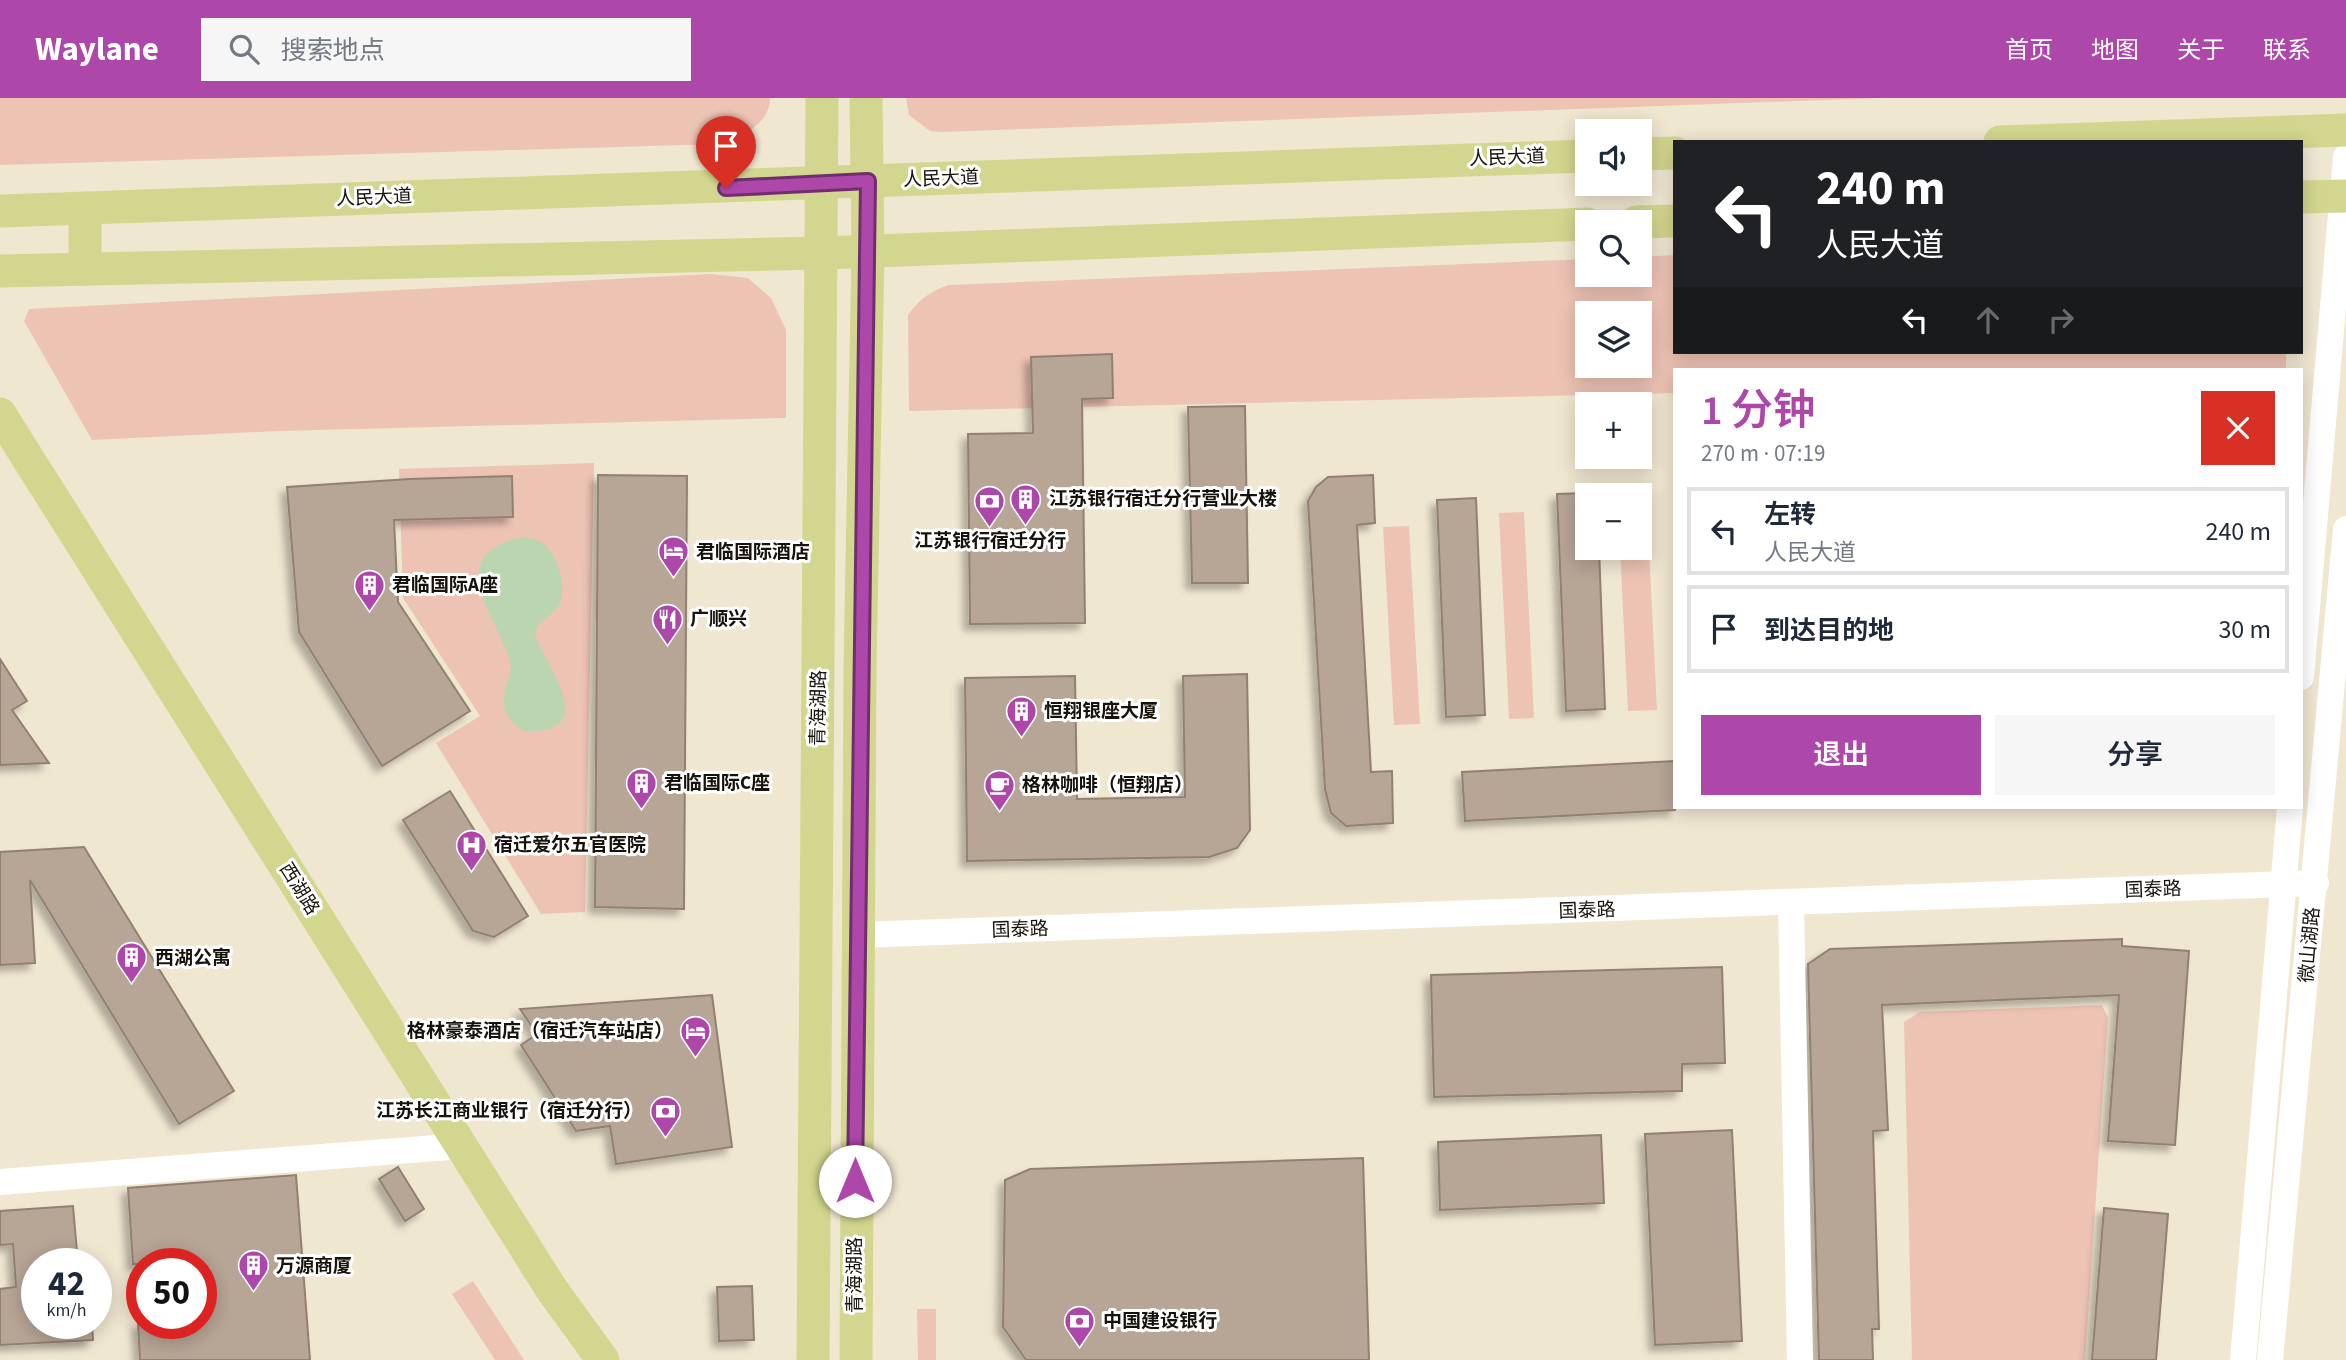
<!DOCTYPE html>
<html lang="zh">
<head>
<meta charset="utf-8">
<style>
  :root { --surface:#fff; --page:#f6f6f7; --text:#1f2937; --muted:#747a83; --line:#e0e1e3; --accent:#ae47aa }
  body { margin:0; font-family:"Source Sans 3","Noto Sans SC",sans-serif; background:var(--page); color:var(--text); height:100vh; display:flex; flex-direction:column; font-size:26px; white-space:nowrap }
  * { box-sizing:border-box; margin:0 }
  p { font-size:23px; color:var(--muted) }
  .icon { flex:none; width:38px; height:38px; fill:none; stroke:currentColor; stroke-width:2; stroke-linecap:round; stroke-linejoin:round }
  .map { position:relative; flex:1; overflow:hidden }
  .panel { position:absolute; left:1673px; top:270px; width:630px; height:441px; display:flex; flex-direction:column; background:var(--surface); border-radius:0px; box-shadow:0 4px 18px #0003 }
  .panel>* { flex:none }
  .top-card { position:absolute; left:1673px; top:42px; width:630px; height:214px; border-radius:0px; box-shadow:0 4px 18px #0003; background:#202124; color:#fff; overflow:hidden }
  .fabs { position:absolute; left:1575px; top:21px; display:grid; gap:14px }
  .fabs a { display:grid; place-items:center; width:77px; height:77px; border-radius:0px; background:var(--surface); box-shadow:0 4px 18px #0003; font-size:35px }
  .speed { position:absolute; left:21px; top:1150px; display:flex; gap:14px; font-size:35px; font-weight:700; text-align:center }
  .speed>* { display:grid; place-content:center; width:91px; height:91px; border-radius:50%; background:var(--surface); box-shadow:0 4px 18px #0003; line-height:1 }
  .speed small { font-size:18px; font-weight:400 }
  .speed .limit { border:10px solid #d22; background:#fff; color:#111 }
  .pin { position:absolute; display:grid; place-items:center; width:60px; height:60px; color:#fff; margin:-72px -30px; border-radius:50% 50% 50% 0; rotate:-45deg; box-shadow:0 0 7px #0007 }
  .pin .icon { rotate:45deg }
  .me { position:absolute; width:77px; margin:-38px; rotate:0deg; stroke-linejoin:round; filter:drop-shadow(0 0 5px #0008) }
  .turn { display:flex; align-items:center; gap:24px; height:147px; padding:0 28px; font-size:32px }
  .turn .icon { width:91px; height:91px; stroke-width:2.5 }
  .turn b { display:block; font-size:49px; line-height:60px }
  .lanes { display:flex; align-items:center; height:66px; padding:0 28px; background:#0003; justify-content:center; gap:35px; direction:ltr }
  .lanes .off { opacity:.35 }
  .round { display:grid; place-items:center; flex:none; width:74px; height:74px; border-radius:0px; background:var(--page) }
  .summary { display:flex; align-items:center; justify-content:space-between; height:119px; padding:0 28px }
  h1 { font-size:42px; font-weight:600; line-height:52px; color:var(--accent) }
  .cta { display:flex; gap:14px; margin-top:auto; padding:14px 28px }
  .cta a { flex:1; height:80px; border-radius:0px; background:var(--accent); color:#fff; font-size:28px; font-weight:600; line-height:80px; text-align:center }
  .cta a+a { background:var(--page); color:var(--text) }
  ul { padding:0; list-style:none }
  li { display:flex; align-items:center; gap:21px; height:88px; margin:0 14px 10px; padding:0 14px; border:4px solid var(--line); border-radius:0px }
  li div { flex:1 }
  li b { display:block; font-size:26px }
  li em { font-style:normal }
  header { display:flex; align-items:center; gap:42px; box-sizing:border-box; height:98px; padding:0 35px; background:var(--accent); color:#fff }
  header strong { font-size:33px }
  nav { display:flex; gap:38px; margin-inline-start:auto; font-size:24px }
  .search { width:490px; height:63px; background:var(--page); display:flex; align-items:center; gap:18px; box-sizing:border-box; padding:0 24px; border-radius:0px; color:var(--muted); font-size:26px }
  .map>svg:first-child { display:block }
  .green { fill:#edc3b4; fill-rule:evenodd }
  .water { fill:#bcd5b1 }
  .building { fill:#b7a595; stroke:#928172; stroke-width:2; filter:url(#shadow) }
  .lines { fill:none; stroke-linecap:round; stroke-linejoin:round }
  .minor { stroke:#fff; stroke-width:26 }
  .major { stroke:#d3d68e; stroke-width:33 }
  .route-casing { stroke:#712e6e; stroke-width:18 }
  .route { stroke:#ae47aa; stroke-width:12 }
  .labels { text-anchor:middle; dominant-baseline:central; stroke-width:6; stroke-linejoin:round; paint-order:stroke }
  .street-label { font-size:19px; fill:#17130c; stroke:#fff }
  .poi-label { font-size:19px; font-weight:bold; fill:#17130c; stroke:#fff; text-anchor:start }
</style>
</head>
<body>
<header>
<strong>Waylane</strong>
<div class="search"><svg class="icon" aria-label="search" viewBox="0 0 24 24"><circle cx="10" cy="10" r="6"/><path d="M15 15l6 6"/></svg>搜索地点</div>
<nav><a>首页</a><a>地图</a><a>关于</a><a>联系</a></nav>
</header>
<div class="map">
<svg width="2346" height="1262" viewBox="0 0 2346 1262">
  <defs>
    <filter id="shadow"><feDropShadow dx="-6" dy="6" stdDeviation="3.5" flood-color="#0004"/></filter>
  </defs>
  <rect width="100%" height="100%" fill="#f0e7d1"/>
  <g class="green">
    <path d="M0,0h770c0,27 -29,38 -51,46l-719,21z"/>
    <polygon points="906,0 1880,0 941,34 930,33 909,17"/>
    <path d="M1675,157v97h611v17h-611v24l-766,18 -1,-96c11,-16 23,-24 41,-30l638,-26v16h53v-18zM1587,215h53v53h-53z"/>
    <polygon points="710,176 748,180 771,200 786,232 786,320 279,333 92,342 24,223 29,211"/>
    <polygon points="594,365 585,814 541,816 436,645 480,618 403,500 399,371"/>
    <polygon points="1640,410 1647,410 1657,612 1628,613 1620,450 1640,450"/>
    <polygon points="1524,414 1534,620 1509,621 1499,415"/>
    <polygon points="1409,428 1420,626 1394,627 1383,429"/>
    <polygon points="2102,907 2108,920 2085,1262 1912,1262 1904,924 1920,914"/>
    <polygon points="473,1183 524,1262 495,1262 452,1196"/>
    <polygon points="917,1211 936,1211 936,1262 918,1262"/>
  </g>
  <path class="water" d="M522,439c9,1 18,2 25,10 12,12 20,42 12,58 -7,12 -21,15 -24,30 9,27 64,94 -1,96 -11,1 -20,-4 -26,-14 -13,-23 7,-39 2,-57 -16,-47 -68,-105 12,-123z"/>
  <g class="building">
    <polygon points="1112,256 1113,300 1082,301 1085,525 970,526 968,336 1033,335 1031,259"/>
    <polygon points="1245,308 1248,485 1192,485 1188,309"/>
    <polygon points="598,377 687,378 684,811 595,809"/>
    <polygon points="1373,377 1375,425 1357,427 1371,674 1392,673 1393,725 1346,728 1331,715 1325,691 1308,403 1316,389 1328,379"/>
    <polygon points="512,378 513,419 394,422 398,504 470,613 382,668 299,534 287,389 410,381"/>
    <polygon points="1587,395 1587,450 1599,450 1605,611 1566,613 1557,396"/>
    <polygon points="1476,400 1485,617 1446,619 1437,402"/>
    <polygon points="0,561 27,603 12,612 49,665 0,667"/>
    <polygon points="1247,576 1250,732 1237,750 1209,759 967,763 965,580 1075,578 1077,701 1185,699 1183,578"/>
    <polygon points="1675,663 1675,712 1465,723 1462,674"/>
    <polygon points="450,693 528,818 494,839 473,833 403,722"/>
    <polygon points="84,749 234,993 179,1026 30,782 35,865 0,867 0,754"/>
    <polygon points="2122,841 2122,848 2189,853 2175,1047 2108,1043 2119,897 1882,907 1888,1032 1873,1033 1879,1231 1872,1231 1873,1262 1819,1262 1808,866 1830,851"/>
    <polygon points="1722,869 1725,965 1682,966 1682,993 1434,999 1431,877"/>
    <polygon points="712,897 732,1049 616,1066 610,1028 576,1033 521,947 537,936 520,911"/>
    <polygon points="1732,1032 1742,1243 1655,1247 1645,1036"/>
    <polygon points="1601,1037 1604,1105 1440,1112 1438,1044"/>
    <polygon points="1363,1060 1369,1262 1026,1262 1003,1229 1005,1082 1030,1071"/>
    <polygon points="398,1069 424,1111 405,1123 379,1081"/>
    <polygon points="296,1077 310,1262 140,1262 138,1225 201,1225 201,1166 133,1166 128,1090"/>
    <polygon points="73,1108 78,1166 37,1166 37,1225 92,1225 93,1242 0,1247 0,1191 16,1189 13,1146 0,1147 0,1113"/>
    <polygon points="2104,1110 2168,1116 2156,1262 2092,1262"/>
    <polygon points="752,1188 754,1242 719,1243 717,1189"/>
  </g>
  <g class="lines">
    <g class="minor">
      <polyline points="2301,579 2346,59"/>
      <polyline points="1791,806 1800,1262"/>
      <polyline points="857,837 2316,785"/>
      <polyline points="0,1084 462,1048"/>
      <polyline points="2243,1262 2290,709"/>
      <polyline points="2270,1262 2346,431"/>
    </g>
    <g class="major">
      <polyline points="2000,44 2346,32"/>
      <polyline points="1640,56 1675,55"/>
      <polyline points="2301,99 2346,98"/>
      <polyline points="0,113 1587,58"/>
      <polyline points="1636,124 1675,123"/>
      <polyline points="85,171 85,110"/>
      <polyline points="0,173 823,155 1587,126"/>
      <polyline points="0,316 552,1192 603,1262"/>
      <polyline points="813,1262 822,0"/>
      <polyline points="856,1262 860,569 868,153 866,0"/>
    </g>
  </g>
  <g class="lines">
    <defs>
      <polyline id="route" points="726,90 868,83 855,1083"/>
    </defs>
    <use href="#route" class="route-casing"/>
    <use href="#route" class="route"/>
  </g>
  <defs>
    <symbol id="building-pin" viewBox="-11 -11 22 30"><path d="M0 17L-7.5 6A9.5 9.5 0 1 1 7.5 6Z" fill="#ae47aa" stroke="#fff"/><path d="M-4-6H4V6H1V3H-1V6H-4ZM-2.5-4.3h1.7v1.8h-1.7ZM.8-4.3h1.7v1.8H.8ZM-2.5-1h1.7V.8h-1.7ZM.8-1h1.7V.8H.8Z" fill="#fff"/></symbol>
    <symbol id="bank-pin" viewBox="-11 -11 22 30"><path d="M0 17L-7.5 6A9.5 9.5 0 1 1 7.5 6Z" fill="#ae47aa" stroke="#fff"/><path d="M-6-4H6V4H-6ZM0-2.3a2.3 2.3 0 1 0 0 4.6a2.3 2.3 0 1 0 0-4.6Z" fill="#fff"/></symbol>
    <symbol id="hotel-pin" viewBox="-11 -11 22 30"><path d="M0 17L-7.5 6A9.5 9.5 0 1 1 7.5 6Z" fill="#ae47aa" stroke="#fff"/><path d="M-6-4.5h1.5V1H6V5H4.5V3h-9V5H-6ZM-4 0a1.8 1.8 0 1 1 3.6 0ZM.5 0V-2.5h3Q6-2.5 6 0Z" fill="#fff"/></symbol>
    <symbol id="restaurant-pin" viewBox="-11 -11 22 30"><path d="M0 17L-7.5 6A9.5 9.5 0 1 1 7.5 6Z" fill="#ae47aa" stroke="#fff"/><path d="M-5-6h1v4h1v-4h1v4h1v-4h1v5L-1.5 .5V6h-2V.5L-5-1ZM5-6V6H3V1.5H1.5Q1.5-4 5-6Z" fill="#fff"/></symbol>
    <symbol id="cafe-pin" viewBox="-11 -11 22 30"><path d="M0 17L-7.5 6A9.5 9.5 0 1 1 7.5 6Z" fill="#ae47aa" stroke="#fff"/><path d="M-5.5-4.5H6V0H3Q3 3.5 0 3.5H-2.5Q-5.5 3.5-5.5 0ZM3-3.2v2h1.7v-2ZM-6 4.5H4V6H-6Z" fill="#fff"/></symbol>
    <symbol id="hospital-pin" viewBox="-11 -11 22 30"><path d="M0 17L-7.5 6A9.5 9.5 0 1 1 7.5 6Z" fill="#ae47aa" stroke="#fff"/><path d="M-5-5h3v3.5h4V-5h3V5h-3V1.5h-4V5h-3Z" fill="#fff"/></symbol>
  </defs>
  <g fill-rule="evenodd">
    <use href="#building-pin" x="1008" y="384" width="35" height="47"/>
    <use href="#bank-pin" x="972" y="386" width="35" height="47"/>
    <use href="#hotel-pin" x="656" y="436" width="35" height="47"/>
    <use href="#building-pin" x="352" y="470" width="35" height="47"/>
    <use href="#restaurant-pin" x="650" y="504" width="35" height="47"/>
    <use href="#building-pin" x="1004" y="596" width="35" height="47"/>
    <use href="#building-pin" x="624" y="668" width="35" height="47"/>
    <use href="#cafe-pin" x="982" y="670" width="35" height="47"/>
    <use href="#hospital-pin" x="454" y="730" width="35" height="47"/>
    <use href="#building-pin" x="114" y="842" width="35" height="47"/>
    <use href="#hotel-pin" x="678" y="916" width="35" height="47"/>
    <use href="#bank-pin" x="648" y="996" width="35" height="47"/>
    <use href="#building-pin" x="236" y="1150" width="35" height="47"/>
    <use href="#bank-pin" x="1062" y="1206" width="35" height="47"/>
  </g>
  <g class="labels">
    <g class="street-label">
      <text transform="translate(1507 60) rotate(-2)">人民大道</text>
      <text transform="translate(941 81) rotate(-2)">人民大道</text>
      <text transform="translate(374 100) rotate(-2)">人民大道</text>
      <text transform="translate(819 610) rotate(-89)">青海湖路</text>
      <text transform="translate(299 791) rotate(58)">西湖路</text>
      <text transform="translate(2153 792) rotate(-2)">国泰路</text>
      <text transform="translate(1587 813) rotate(-2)">国泰路</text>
      <text transform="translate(1020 832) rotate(-2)">国泰路</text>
      <text transform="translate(2310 847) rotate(-85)">微山湖路</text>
      <text transform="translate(855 1177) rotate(-90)">青海湖路</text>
    </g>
    <g class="poi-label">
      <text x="1049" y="401">江苏银行宿迁分行营业大楼</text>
      <text x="990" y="443" text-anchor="middle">江苏银行宿迁分行</text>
      <text x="696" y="454">君临国际酒店</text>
      <text x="392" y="487">君临国际A座</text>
      <text x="690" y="521">广顺兴</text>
      <text x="1044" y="613">恒翔银座大厦</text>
      <text x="664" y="685">君临国际C座</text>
      <text x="1022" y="687">格林咖啡（恒翔店）</text>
      <text x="494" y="747">宿迁爱尔五官医院</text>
      <text x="155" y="860">西湖公寓</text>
      <text x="673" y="933" text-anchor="end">格林豪泰酒店（宿迁汽车站店）</text>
      <text x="642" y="1013" text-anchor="end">江苏长江商业银行（宿迁分行）</text>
      <text x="276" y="1168">万源商厦</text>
      <text x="1103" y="1223">中国建设银行</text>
    </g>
  </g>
</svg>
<div class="fabs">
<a><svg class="icon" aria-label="sound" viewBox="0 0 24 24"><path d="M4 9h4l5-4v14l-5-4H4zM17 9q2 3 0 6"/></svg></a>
<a><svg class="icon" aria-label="search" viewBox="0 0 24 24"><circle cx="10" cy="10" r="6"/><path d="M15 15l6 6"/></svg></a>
<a><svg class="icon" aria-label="layers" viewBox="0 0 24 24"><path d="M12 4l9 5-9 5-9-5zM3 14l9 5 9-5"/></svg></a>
<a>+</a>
<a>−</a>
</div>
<div class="speed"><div>42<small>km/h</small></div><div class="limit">50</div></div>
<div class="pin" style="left:726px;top:90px;background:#d93025"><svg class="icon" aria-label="arrive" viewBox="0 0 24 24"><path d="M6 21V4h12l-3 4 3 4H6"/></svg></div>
<svg class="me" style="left:855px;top:1083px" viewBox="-20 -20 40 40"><circle r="19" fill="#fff"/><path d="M0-13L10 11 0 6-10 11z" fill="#ae47aa"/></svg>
<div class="top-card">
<div class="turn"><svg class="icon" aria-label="left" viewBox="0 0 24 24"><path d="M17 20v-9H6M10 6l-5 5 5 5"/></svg><div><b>240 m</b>人民大道</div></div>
<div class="lanes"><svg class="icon" aria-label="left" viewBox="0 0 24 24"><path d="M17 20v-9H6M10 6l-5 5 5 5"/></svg><svg class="icon off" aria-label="ahead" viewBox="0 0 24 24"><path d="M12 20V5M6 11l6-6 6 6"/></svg><svg class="icon off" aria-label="right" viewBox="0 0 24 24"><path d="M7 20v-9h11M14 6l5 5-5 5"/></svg></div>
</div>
<section class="panel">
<div class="summary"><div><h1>1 分钟</h1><p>270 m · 07:19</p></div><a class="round" style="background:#d93025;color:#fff"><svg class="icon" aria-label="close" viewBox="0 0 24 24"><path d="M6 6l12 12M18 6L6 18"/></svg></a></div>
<ul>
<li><svg class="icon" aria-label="left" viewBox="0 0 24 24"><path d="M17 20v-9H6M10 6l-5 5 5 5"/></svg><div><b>左转</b><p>人民大道</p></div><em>240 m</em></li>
<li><svg class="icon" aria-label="arrive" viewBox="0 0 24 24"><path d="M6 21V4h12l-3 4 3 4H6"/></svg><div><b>到达目的地</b></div><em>30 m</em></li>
</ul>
<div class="cta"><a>退出</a><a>分享</a></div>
</section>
</div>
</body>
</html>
